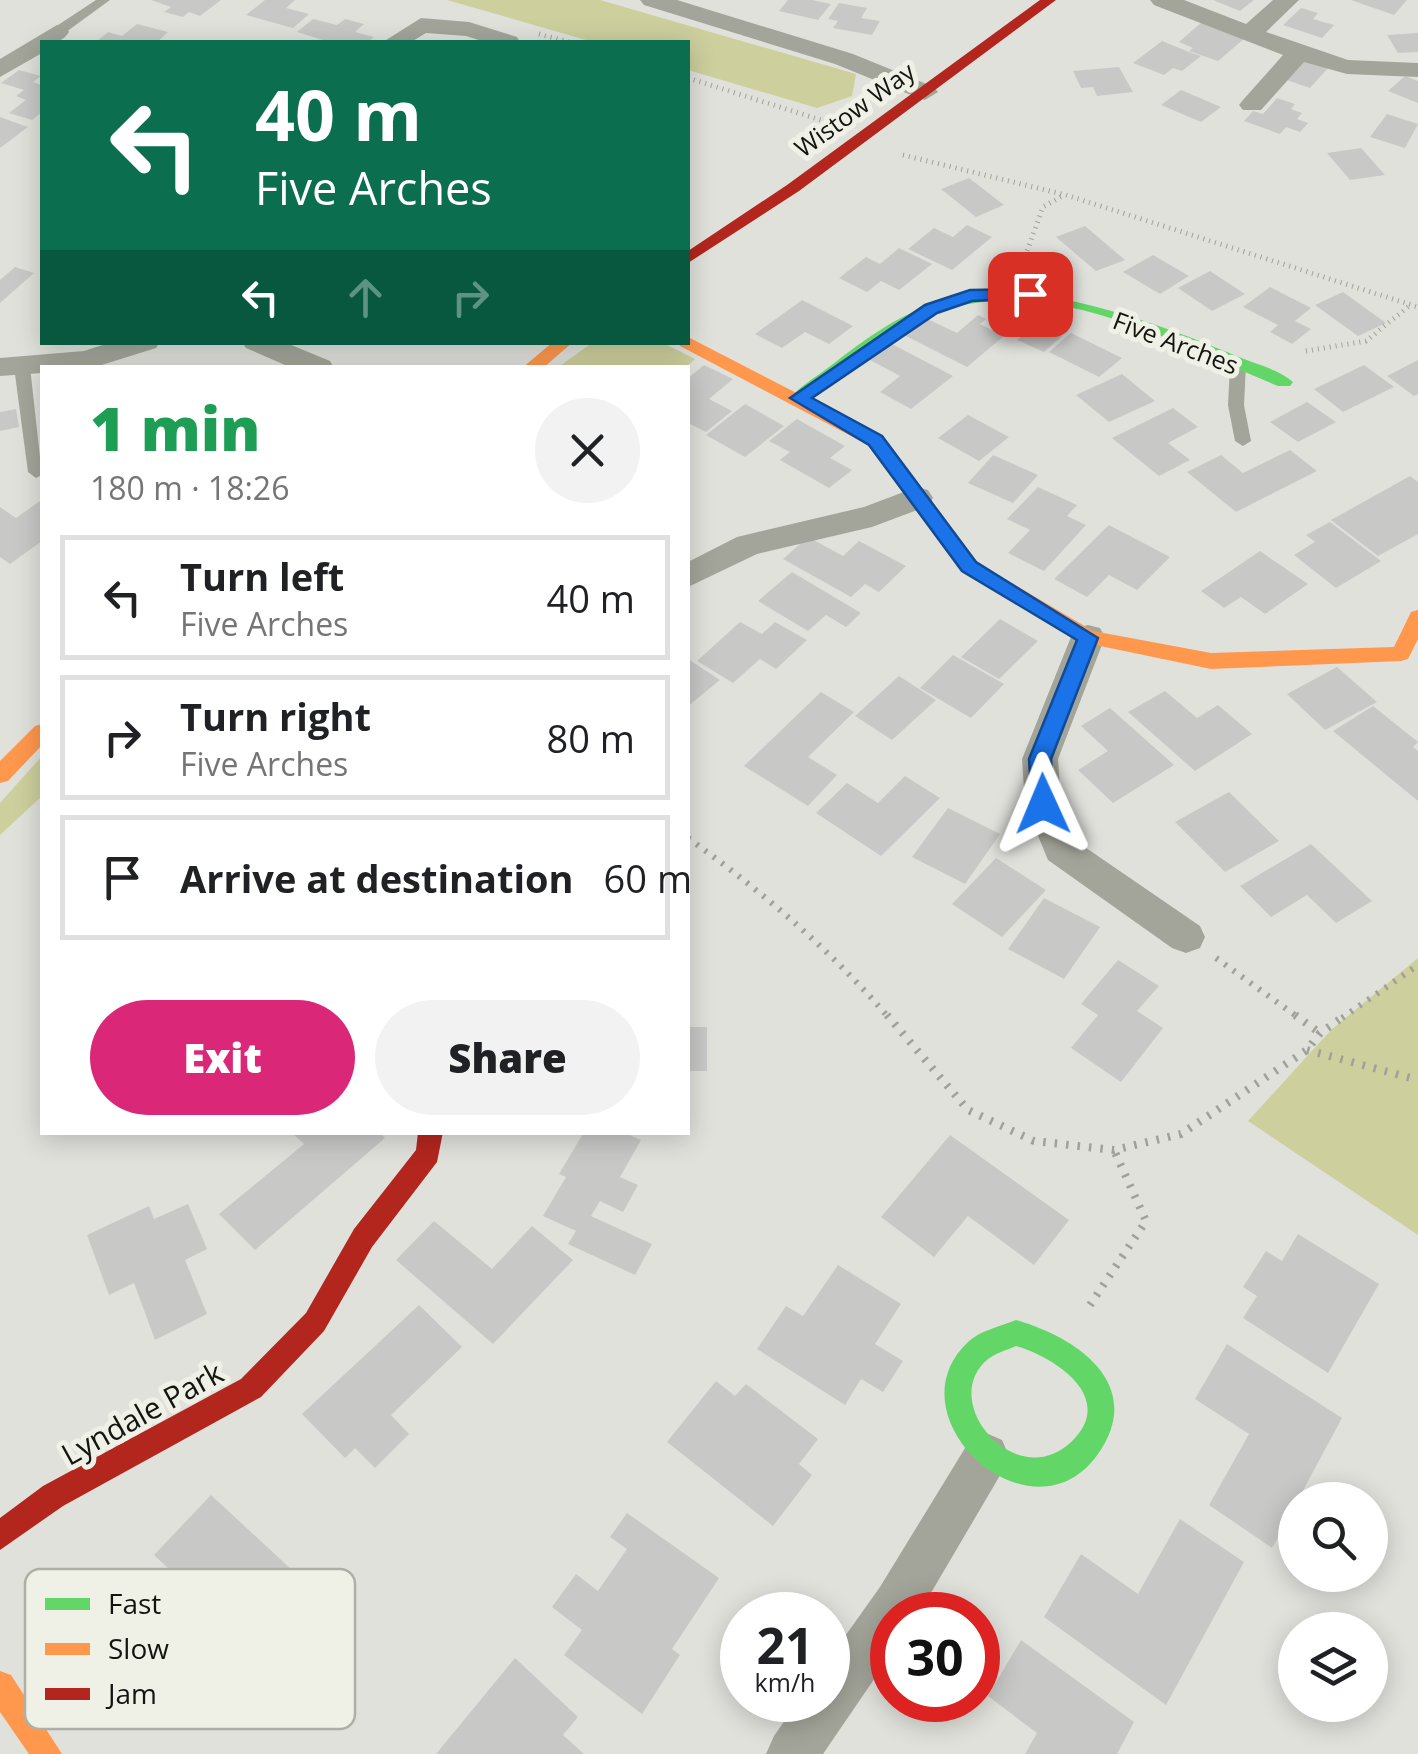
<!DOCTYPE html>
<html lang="en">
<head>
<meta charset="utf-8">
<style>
  :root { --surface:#fff; --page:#f2f2f2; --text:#202124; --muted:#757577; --line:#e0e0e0; --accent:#db2777 }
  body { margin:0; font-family:"Open Sans",sans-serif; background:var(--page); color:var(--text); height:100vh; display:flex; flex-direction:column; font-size:38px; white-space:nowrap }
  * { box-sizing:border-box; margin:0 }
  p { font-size:32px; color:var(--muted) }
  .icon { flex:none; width:55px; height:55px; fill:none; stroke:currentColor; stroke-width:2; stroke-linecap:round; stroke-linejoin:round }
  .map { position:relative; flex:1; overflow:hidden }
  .details { position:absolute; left:40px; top:365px; width:650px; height:770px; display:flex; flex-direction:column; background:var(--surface); border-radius:0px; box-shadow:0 5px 25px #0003 }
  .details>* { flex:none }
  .guide { position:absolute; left:40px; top:40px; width:650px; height:305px; border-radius:0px; box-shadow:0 5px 25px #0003; background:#0b6e4f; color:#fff; overflow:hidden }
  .controls { position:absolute; left:1278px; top:1482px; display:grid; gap:20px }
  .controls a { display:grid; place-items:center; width:110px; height:110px; border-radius:50%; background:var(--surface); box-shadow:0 5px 25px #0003; font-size:50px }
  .speed { position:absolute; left:720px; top:1592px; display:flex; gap:20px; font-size:50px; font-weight:700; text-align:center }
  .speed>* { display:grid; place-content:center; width:130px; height:130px; border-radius:50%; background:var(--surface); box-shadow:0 5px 25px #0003; line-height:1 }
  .speed small { font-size:25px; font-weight:400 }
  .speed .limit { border:15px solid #d22; background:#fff; color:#111 }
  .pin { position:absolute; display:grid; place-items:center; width:85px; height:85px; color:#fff; margin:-42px; border-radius:20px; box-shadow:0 5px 15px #0006 }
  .me { position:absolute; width:110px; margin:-55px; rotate:359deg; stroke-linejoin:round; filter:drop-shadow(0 0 8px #0008) }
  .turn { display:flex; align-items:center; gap:35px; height:210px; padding:0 50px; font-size:45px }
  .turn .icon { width:130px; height:130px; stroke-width:2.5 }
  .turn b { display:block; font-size:70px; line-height:85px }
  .lanes { display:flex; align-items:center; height:95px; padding:0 50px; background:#0003; justify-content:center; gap:50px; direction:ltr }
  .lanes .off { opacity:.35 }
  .round { display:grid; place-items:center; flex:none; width:105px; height:105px; border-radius:52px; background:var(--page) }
  .overview { display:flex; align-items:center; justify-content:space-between; height:170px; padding:0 50px }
  h1 { font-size:60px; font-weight:800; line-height:75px; color:#1e9e55 }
  .action { display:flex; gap:20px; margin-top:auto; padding:20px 50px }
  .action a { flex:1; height:115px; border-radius:60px; background:var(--accent); color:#fff; font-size:40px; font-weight:800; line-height:115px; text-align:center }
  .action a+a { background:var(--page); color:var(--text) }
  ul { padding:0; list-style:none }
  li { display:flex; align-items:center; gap:30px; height:125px; margin:0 20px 15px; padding:0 30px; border:5px solid var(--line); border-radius:0px }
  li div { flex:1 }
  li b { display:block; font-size:38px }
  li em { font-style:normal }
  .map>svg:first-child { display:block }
  .green { fill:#cdcf9d }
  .building { fill:#c8c8c7 }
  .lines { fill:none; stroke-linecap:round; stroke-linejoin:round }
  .path-far2 { stroke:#a1a19a; stroke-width:5; stroke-dasharray:1 5; stroke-linecap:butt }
  .path-far1 { stroke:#a1a19a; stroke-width:6; stroke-dasharray:2.5 8; stroke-linecap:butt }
  .path { stroke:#a1a19a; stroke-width:8; stroke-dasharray:2.5 9; stroke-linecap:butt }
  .lane { fill:#a4a59a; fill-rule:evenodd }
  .street { fill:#a4a59a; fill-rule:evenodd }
  .fast { fill:#63d668; fill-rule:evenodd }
  .slow { fill:#ff974d; fill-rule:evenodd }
  .jam { fill:#b3261e; fill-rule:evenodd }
  .route { fill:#1a73e8; stroke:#114b97; stroke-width:2.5 }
  .labels { text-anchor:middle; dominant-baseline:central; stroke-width:10; stroke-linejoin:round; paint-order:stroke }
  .far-street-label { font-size:25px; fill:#141410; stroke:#f0f1e6 }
  .street-label { font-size:30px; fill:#141410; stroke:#f0f1e6 }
  .key { fill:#f0f1e6; stroke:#aeafa6; stroke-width:2.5 }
  .key-label { font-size:28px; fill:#141410 }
</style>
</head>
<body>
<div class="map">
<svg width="1418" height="1754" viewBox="0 0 1418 1754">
  <rect width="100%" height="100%" fill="#e1e1dc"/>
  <g class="green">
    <polygon points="447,0 600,0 856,74 852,96 817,108 688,70 688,42 593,42"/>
    <polygon points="592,343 663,343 695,359 686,367 557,368"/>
    <polygon points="42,756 42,796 0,835 0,803"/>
    <polygon points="1418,958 1418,1235 1248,1121 1331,1030"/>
  </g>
  <g class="building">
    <polygon points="151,0 221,0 200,16 189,12 183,17 164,12 171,7"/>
    <polygon points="265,0 295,0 286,8 309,14 293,28 246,15"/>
    <polygon points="788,0 812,0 831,4 818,20 779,11"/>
    <polygon points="1213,0 1254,0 1240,11"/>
    <polygon points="1351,0 1407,0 1394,15"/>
    <polygon points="839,3 867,8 861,18 880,21 872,35 833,28 838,21 828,19"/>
    <polygon points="1301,8 1318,13 1313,19 1334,25 1322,38 1283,25"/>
    <polygon points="313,19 337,25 345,19 364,24 355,32 374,37 368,42 329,42 297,32"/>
    <polygon points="1202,22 1245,38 1218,61 1189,51 1193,48 1179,42"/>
    <polygon points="137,24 168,32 157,42 96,42 108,32 122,36"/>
    <polygon points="1418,33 1418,52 1398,53 1387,35"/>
    <polygon points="1162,41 1189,52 1201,56 1182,71 1173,68 1164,75 1133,63"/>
    <polygon points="1299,59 1328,68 1310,88 1281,78"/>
    <polygon points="1119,67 1133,92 1097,96 1093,87 1081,88 1073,71"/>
    <polygon points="19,70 41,76 33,82 42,85 42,112 32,120 9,113 26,100 16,96 24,90 1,83"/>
    <polygon points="1405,76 1418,81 1418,103 1388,91"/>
    <polygon points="1181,90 1221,107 1201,122 1161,105"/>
    <polygon points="1277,98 1295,104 1291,109 1302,113 1297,119 1308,123 1300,132 1286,127 1280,134 1244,121 1253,111 1263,114"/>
    <polygon points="1387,114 1418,124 1405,148 1370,137"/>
    <polygon points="0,117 28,127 0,148"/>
    <polygon points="1361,148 1385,175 1350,180 1327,153"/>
    <polygon points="969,178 1004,205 976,217 941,189"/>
    <polygon points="967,225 992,237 952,270 908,249 934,228 953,237"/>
    <polygon points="1085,226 1125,260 1096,271 1056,237"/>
    <polygon points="899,248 932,264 899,290 881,281 867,292 839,278 866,257 880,264"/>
    <polygon points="1153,255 1189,276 1160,294 1123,272"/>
    <polygon points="15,267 34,273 0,303 0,280"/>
    <polygon points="1210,271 1245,294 1212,311 1178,288"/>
    <polygon points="1270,287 1311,308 1295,321 1311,329 1292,344 1270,332 1278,325 1243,307"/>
    <polygon points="1343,292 1386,323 1358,336 1315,305"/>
    <polygon points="802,300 853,326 829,344 805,332 782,348 755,334"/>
    <polygon points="978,315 986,319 980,324 1004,336 967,367 904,335 925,318 957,333"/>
    <polygon points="1036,324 1062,336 1044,352 1017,340"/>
    <polygon points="1071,333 1122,358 1099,377 1049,352"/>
    <polygon points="892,344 953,376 911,409 880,392 900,376 870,360"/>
    <polygon points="1418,360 1418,394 1414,396 1387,376"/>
    <polygon points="704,365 733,379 709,399 732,411 706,432 688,423 688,378"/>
    <polygon points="1364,365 1394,387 1343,412 1314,389"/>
    <polygon points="1122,374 1155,401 1109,422 1076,395"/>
    <polygon points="1307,402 1336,422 1298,442 1270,422"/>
    <polygon points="745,404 784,426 745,457 706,435"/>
    <polygon points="1173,408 1198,427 1168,443 1190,460 1159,476 1112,438"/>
    <polygon points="16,409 19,427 0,431 0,412"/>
    <polygon points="968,415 1009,437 979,461 938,438"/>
    <polygon points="797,419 845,446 830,458 852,470 829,488 780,460 790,452 769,441"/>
    <polygon points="1290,450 1317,471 1236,512 1187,472 1221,455 1243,473"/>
    <polygon points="993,455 1038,475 1013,503 968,483"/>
    <polygon points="1410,476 1418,482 1418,534 1378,556 1331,520"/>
    <polygon points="1038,487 1077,505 1067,516 1086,525 1044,571 1008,553 1030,530 1007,519"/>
    <polygon points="40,501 42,541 10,564 0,557 0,507 16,518"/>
    <polygon points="1330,522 1381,561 1336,588 1294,555 1315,542 1306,535"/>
    <polygon points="1109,525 1170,557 1137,590 1109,575 1087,597 1054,579"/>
    <polygon points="808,537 843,556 859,541 906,566 879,592 865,584 851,597 783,559"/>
    <polygon points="1260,551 1308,584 1265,614 1241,597 1224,608 1201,591"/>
    <polygon points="792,572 861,613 846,627 826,615 808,631 758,601"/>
    <polygon points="1000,619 1038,641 999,679 961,657"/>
    <polygon points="740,622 762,634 775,622 807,640 776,669 760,659 733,683 697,661"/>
    <polygon points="953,655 1004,684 971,718 920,688"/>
    <polygon points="688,659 720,680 688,706"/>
    <polygon points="1337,667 1377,702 1325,730 1287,694"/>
    <polygon points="899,676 936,700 892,740 855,716"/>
    <polygon points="1165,691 1197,718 1218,705 1252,734 1195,771 1128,712"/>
    <polygon points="821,692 854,712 808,757 837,775 808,806 744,766"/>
    <polygon points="1373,706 1418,742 1413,747 1418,751 1418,801 1333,731"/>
    <polygon points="1110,708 1174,765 1113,803 1078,770 1108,751 1081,726"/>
    <polygon points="905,776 940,798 881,856 816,813 847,783 878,803"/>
    <polygon points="1229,792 1279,841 1225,872 1175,822"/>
    <polygon points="948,808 1000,834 965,884 912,857"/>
    <polygon points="1311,844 1372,901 1336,923 1307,895 1271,917 1240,886"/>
    <polygon points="996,858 1046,890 1002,937 952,904"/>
    <polygon points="1044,898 1100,927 1064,979 1008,949"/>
    <polygon points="1118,960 1159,986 1137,1011 1163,1028 1121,1082 1071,1048 1098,1015 1081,1004"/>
    <rect x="688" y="1027" width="19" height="44"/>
    <polygon points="297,1132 379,1132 385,1138 255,1250 219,1214 304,1144 294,1135"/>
    <polygon points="584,1132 623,1132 641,1140 620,1177 638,1185 623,1212 600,1201 591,1216 652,1244 635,1275 568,1244 576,1231 543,1216 566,1177 559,1174"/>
    <polygon points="950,1135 1069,1220 1034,1265 968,1216 934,1257 881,1217"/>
    <polygon points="188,1204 207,1249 185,1260 207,1314 155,1340 134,1283 109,1295 87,1235 149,1206 154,1219"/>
    <polygon points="434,1221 492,1269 532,1226 573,1260 493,1344 396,1260"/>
    <polygon points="1298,1234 1379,1284 1328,1373 1243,1318 1257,1296 1243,1287 1266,1251 1282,1261"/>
    <polygon points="838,1265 901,1304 875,1344 903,1361 883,1392 861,1379 845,1405 757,1349 786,1306 803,1316"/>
    <polygon points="419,1305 462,1347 391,1415 409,1434 375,1468 355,1448 345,1458 302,1414"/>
    <polygon points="1227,1344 1342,1418 1272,1548 1209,1505 1249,1434 1195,1399"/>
    <polygon points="716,1381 735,1396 746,1384 818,1439 799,1464 812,1475 773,1526 667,1442"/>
    <polygon points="211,1495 334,1609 279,1673 154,1555"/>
    <polygon points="627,1513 719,1578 672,1649 680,1655 642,1714 564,1655 582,1630 552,1607 576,1574 598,1591 627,1549 610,1537"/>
    <polygon points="1180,1519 1244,1562 1166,1705 1044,1617 1081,1554 1138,1594"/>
    <polygon points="1021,1640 1134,1722 1117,1754 1025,1754 1037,1733 988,1696"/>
    <polygon points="515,1658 578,1717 563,1735 584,1754 436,1754"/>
  </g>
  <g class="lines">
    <g class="path-far2">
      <polyline points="539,34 569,42"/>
      <polyline points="688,78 824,121"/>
      <polyline points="903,155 1066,195 1418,307"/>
      <polyline points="1023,262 1043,207 1064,195"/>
      <polyline points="1306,351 1366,341 1409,306"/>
    </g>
    <g class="path-far1">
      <path d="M688,838c72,52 143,112 201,180"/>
      <polyline points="1216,958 1299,1018"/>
      <polyline points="1342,1018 1418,965"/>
    </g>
    <g class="path">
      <polyline points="887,1015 968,1110 1034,1141 1114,1150 1181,1134 1307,1050 1320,1033 1346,1015"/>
      <polyline points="1295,1015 1320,1033"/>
      <polyline points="1307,1050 1418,1080"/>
      <polyline points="1090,1305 1146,1221 1114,1150"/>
    </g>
    <g class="lane">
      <polygon points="96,0 110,0 62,35 52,35 52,29"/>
      <polygon points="1238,360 1246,365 1244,405 1251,441 1243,446 1235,441 1228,405 1230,365"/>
      <polygon points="22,362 30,367 42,475 36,478 28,472 14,367"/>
    </g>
    <g class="street">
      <polygon points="640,0 677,0 853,54 934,87 938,92 925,100 916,97 835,64 644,5"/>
      <polygon points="1150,0 1184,0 1246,24 1273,0 1299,0 1266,32 1348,60 1418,63 1418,77 1347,74 1304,62 1261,110 1243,110 1239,105 1243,100 1283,55 1154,5"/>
      <polygon points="421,18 469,22 517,37 520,42 485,42 466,36 426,33 411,42 383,42"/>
      <path d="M57,25l9,2 3,5c-7,11 -15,10 -27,10v11l-42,24v-18z"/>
      <polygon points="112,342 160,342 156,348 92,368 42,368 42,373 0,376 0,358 84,351"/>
      <polygon points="242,342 284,342 330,361 334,368 292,368 246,348"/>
      <polygon points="917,487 928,490 933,498 928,506 872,527 757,554 688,587 688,562 737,537 864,507"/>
      <polygon points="1088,625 1100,628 1105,637 1058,759 1061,804 1076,841 1200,926 1205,937 1200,948 1186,953 1172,948 1048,860 1025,804 1022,759 1071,637 1076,628"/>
      <polygon points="986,1433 1002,1440 1009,1456 1002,1472 918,1615 892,1615 892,1653 823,1754 766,1754 774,1736 799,1700 828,1700 828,1660 880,1587 970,1440"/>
    </g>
    <g class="fast">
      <path d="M1018,291c80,11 152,37 226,68 16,6 37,12 49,23l-3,4h-12c-101,-41 -227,-114 -339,-74 -50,17 -91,60 -134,90h-12l-3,-4c11,-13 29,-23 43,-34 65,-50 102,-71 185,-73z"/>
      <path d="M1016,1320c60,17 131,64 82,134 -66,94 -210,-37 -130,-112 11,-11 33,-16 48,-22zM1016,1346c41,12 102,53 54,97 -55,50 -133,-42 -82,-84 8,-6 19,-9 28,-13z"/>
    </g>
    <g class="slow">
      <polygon points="688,337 882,437 976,562 1093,631 1211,653 1394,647 1411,612 1418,610 1418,639 1408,659 1401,661 1211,669 1081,642 962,572 868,445 680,346 678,342 688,342"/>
      <polygon points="553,342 573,342 543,368 522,368"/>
      <polygon points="42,724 42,745 8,781 0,783 0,761 35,726"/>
      <polygon points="0,1671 11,1675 62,1754 29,1754 0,1712"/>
    </g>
    <g class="jam">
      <polygon points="1040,0 1056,0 799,191 688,263 688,251 787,185"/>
      <polygon points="418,1132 443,1132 437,1162 372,1247 324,1331 261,1397 63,1506 0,1550 0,1518 43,1486 241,1379 306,1313 354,1229 416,1150"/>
    </g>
  </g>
  <polygon class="route" points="1030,289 1036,290 1036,298 972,301 937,313 812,398 882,436 976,562 1098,638 1051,759 1054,804 1043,812 1032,804 1029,759 1077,640 962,571 869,445 790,398 925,305 970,290"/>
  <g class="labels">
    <g class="far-street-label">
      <text transform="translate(854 109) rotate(-36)">Wistow Way</text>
      <text transform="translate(1176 342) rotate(21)">Five Arches</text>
    </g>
    <g class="street-label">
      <text transform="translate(142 1413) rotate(-29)">Lyndale Park</text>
    </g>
  </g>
  <rect x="25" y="1569" width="330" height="160" rx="15" class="key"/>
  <rect x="45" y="1598" width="45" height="12" fill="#63d668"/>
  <rect x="45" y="1643" width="45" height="12" fill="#ff974d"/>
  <rect x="45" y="1688" width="45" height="12" fill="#b3261e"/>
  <g class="key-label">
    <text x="108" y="1614">Fast</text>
    <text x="108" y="1659">Slow</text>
    <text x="108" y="1704">Jam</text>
  </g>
</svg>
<div class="controls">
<a><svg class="icon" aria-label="search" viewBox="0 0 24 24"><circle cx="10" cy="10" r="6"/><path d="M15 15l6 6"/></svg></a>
<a><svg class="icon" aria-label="layers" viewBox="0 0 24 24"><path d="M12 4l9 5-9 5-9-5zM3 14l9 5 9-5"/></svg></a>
</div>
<div class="speed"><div>21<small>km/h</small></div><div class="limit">30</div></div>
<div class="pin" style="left:1030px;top:294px;background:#d93025"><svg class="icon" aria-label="arrive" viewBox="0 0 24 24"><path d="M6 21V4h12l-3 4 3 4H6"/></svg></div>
<svg class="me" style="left:1043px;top:804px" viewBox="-20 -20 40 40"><path d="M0-17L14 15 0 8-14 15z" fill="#1a73e8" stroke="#fff" stroke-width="4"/></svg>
<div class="guide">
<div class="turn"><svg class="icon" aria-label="left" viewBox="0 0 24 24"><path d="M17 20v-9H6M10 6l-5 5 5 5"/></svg><div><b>40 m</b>Five Arches</div></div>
<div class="lanes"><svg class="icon" aria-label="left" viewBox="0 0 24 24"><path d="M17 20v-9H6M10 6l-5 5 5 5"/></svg><svg class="icon off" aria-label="ahead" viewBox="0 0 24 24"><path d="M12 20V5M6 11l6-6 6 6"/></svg><svg class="icon off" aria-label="right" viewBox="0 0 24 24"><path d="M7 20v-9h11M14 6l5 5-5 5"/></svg></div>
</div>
<section class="details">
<div class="overview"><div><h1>1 min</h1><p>180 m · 18:26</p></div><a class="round"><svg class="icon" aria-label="close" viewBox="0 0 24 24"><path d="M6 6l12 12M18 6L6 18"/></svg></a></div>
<ul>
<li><svg class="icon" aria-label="left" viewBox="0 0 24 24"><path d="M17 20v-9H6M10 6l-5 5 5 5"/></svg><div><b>Turn left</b><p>Five Arches</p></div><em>40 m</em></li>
<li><svg class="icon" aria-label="right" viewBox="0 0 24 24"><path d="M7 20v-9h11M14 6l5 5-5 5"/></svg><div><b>Turn right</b><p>Five Arches</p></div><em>80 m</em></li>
<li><svg class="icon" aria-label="arrive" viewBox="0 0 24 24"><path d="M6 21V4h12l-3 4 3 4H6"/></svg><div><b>Arrive at destination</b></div><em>60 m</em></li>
</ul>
<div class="action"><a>Exit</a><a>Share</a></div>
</section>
</div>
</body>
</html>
